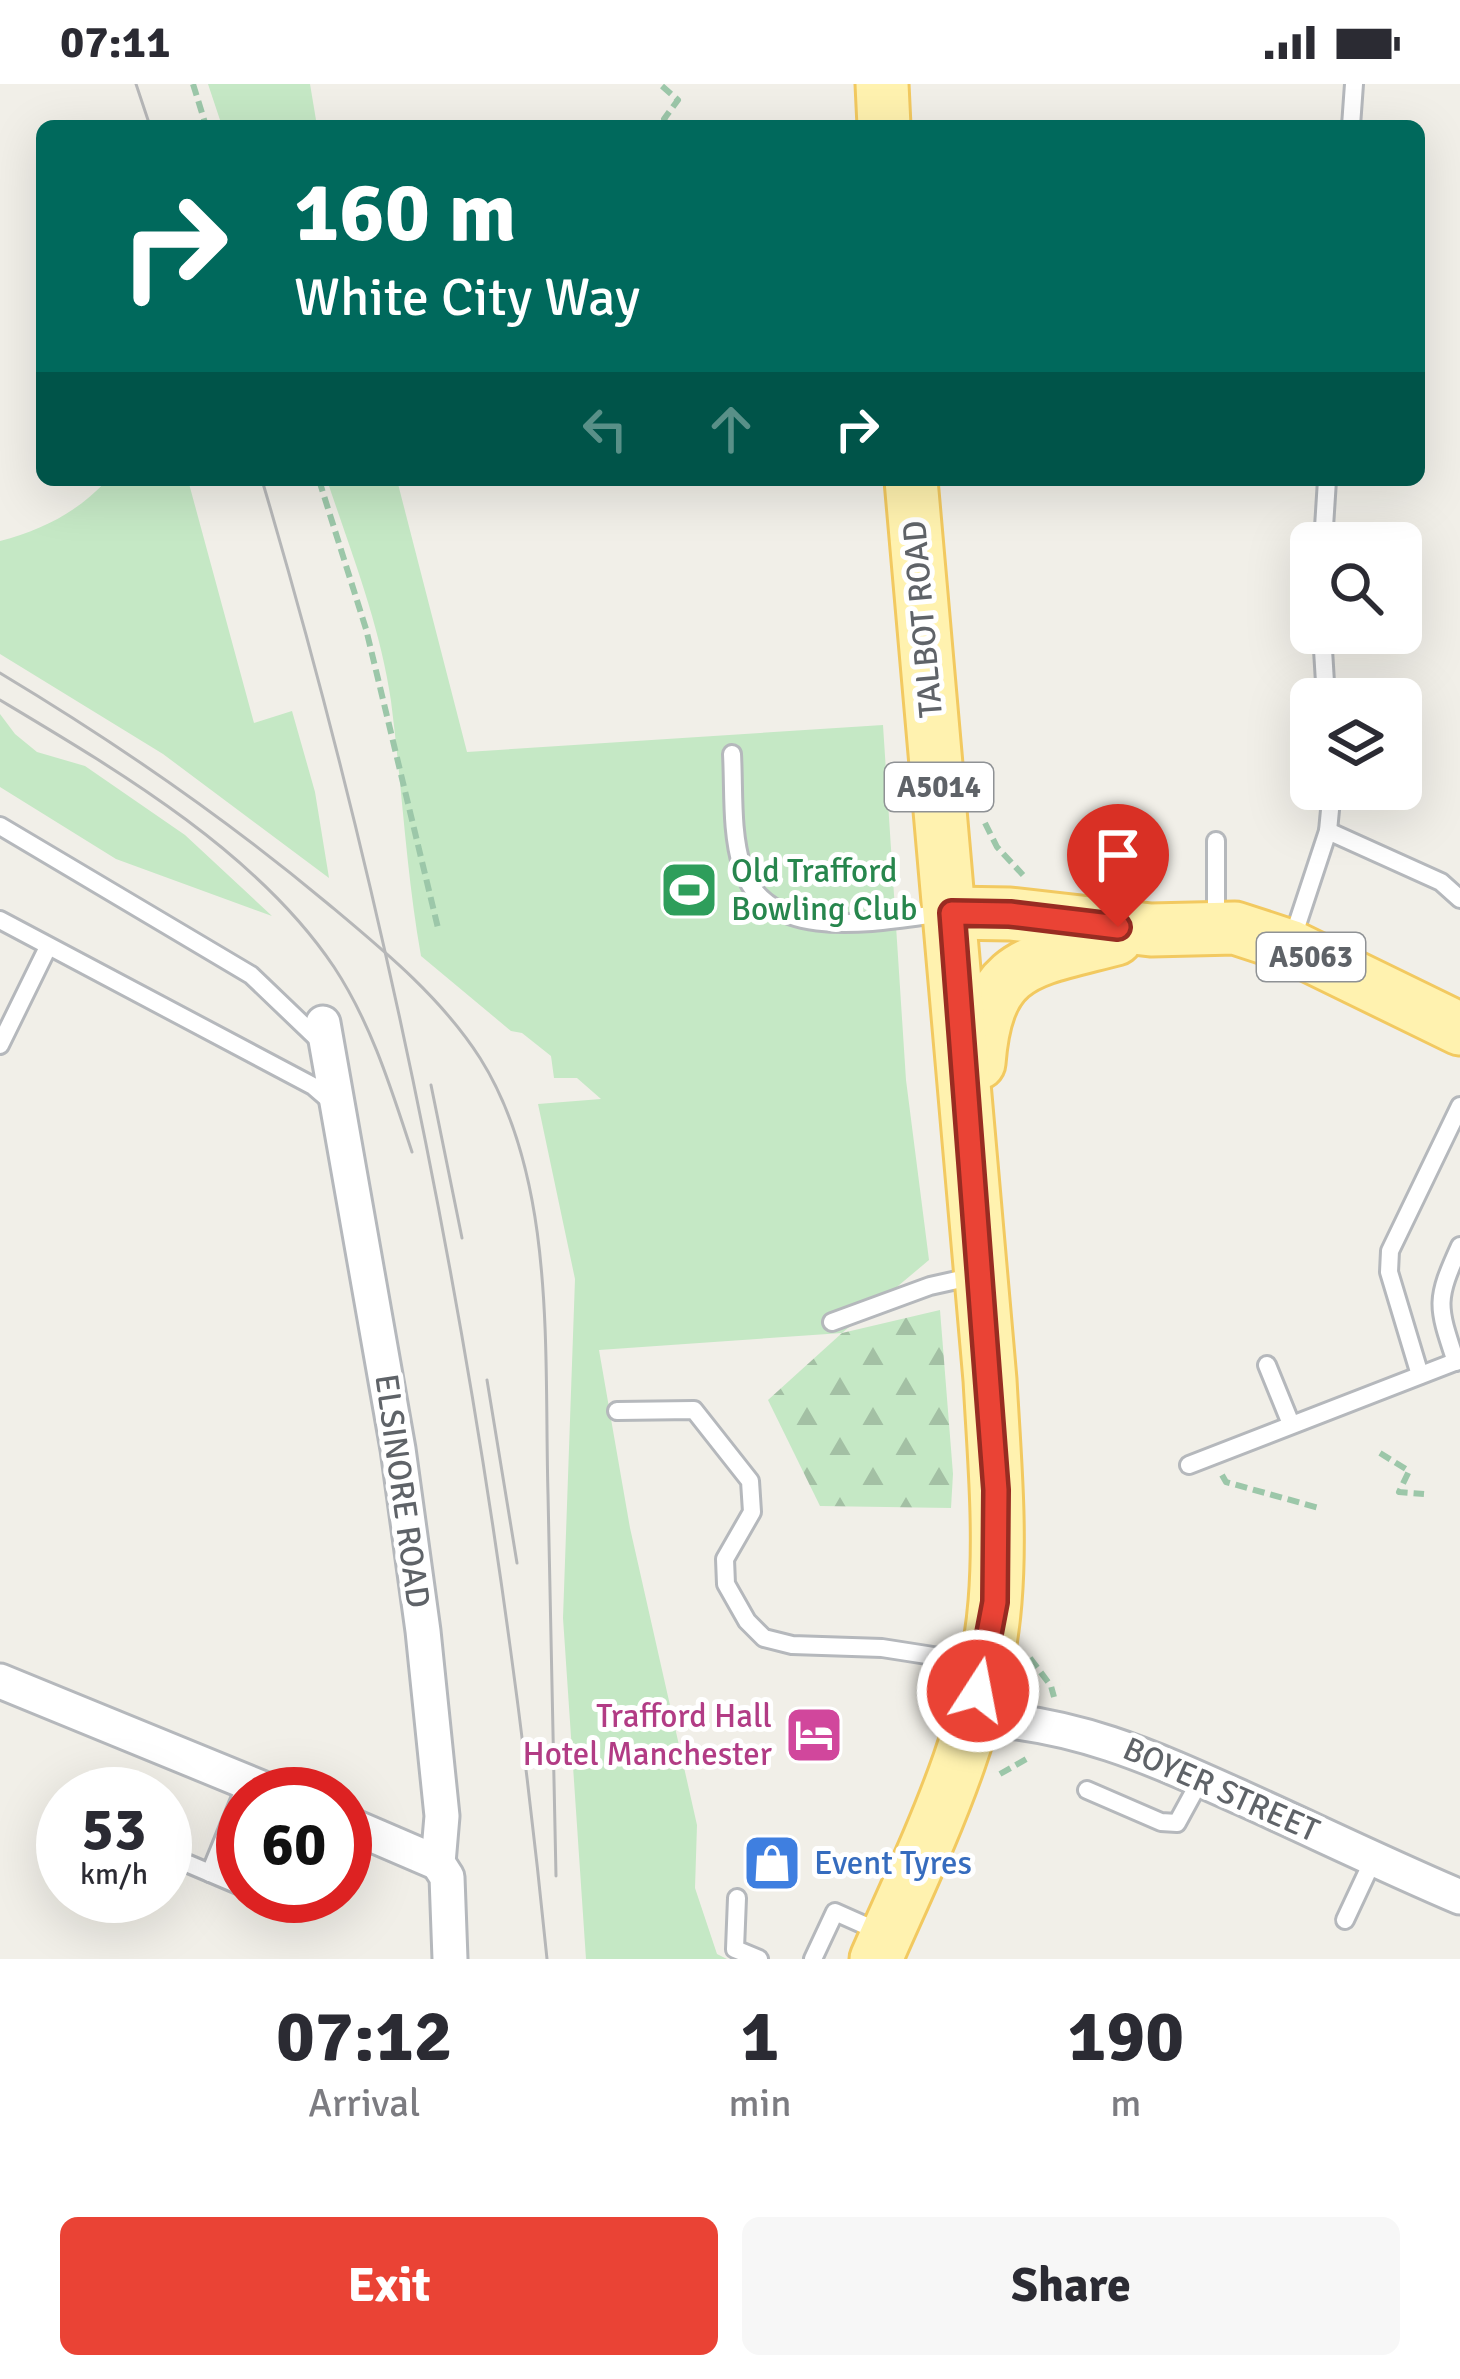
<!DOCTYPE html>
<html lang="en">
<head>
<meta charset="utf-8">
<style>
  :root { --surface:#fff; --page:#f7f7f7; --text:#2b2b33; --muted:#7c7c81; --accent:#ea4335 }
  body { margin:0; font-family:Signika,sans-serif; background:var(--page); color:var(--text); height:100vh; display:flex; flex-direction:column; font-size:45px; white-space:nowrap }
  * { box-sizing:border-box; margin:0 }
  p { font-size:39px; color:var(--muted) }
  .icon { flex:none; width:66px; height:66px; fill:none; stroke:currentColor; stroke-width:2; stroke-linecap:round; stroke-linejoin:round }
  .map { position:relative; height:1875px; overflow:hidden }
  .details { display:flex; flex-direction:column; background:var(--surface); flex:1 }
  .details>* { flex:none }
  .top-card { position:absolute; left:36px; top:36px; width:1389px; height:366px; border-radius:18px; box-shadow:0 12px 48px #0002; background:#00695c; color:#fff; overflow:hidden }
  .fabs { position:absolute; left:1290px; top:438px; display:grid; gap:24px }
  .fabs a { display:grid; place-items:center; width:132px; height:132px; border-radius:18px; background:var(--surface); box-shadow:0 12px 48px #0002; font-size:60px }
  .speed { position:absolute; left:36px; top:1683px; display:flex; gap:24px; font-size:60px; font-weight:700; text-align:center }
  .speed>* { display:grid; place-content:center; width:156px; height:156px; border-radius:50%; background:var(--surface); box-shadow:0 12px 48px #0002; line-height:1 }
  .speed small { font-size:30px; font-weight:400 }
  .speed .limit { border:18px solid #d22; background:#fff; color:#111 }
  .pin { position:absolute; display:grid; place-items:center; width:102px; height:102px; color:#fff; margin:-123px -51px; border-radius:50% 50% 50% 0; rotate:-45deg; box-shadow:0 0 12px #0007 }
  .pin .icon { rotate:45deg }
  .me { position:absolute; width:132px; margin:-66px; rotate:11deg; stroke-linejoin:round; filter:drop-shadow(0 0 9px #0008) }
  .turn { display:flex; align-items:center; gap:42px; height:252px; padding:0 60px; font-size:54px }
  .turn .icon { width:156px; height:156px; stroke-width:2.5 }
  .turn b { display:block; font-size:84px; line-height:102px }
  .lanes { display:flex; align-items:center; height:114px; padding:0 60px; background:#0003; justify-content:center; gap:60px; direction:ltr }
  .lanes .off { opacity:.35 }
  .eta { display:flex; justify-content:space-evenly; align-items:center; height:204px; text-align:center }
  .eta b { font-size:72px; font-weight:700; line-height:84px }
  .primary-button { display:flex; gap:24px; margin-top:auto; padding:24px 60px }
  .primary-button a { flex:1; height:138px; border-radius:18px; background:var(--accent); color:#fff; font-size:48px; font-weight:700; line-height:138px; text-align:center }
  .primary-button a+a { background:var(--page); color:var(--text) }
  .status { display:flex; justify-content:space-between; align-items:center; height:84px; padding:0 60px; background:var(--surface); direction:ltr }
  .status svg { height:33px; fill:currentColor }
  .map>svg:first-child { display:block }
  .green { fill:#c5e8c5 }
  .forest { fill:url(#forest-firs) }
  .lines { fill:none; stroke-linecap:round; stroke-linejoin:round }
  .service-casing { stroke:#b5b8bc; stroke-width:22 }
  .minor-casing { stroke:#b5b8bc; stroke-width:39 }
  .primary-casing { stroke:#f2c960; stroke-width:57 }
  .path { stroke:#9cc7a9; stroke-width:6; stroke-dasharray:12 6; stroke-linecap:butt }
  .service { stroke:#fff; stroke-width:16 }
  .minor { stroke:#fff; stroke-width:33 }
  .primary { stroke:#fff2af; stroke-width:51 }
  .tram { stroke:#b6b7b8; stroke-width:3 }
  .route-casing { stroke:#982c22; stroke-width:30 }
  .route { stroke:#ea4335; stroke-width:21 }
  .labels { text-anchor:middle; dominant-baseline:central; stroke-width:10; stroke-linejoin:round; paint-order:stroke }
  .shield { fill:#fff; stroke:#8f9295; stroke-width:3 }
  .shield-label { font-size:30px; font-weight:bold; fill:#5f6368 }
  .street-label { font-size:33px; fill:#5f6368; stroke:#fff }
  .leisure-label { font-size:33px; fill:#27864d; stroke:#fff; text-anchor:start }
  .hotel-label { font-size:33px; fill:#b23c85; stroke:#fff; text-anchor:end }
  .shop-label { font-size:33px; fill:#366cbe; stroke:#fff; text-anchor:start }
</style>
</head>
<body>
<div class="status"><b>07:11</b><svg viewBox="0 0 49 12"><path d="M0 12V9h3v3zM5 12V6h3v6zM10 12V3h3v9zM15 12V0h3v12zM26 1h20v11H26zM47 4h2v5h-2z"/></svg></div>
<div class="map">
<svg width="1460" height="1875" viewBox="0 0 1460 1875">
  <defs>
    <pattern id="forest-firs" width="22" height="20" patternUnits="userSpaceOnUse" patternTransform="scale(3)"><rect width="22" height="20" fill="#c5e8c5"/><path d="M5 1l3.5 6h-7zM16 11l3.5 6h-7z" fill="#a3c0a4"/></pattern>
  </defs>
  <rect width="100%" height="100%" fill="#f1efe8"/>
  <g class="green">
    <polygon points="208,0 310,0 317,42 222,42"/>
    <path d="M107,396h81l66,243 38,-12 23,81 14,86 -166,-124 -163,-100v-113c42,-11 78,-29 107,-61z"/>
    <path d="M327,396h70l70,272 416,-27 23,355 23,180 -87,73 -243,17 31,178 67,297 -2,63 22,66 10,5h-141l-23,-341 12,-339 -37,-175 63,-5 -24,-21h-23l-3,-22 -29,-23 -11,-2 -90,-75c-15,-85 -19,-170 -30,-255 -11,-76 -40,-149 -64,-221z"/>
    <polygon points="0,630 15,650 37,668 85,682 185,751 272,832 116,775 0,703"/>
  </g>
  <polygon class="forest" points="940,1226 953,1390 951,1424 820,1422 768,1316 842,1249"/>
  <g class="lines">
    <defs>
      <g id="service">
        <polyline points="1351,42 1354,0"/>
        <polyline points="1323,459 1327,396"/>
        <polyline points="1322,549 1326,615"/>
        <path d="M732,670c2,37 -1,78 10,113 25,79 139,54 202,46"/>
        <polyline points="0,742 251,891 322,959"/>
        <polyline points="1328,747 1441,798 1460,815"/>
        <polyline points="0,836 313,1002 335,1021"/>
        <polyline points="1216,842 1216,757"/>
        <polyline points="1292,856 1328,747 1332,705"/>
        <polyline points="0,961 48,863"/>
        <polyline points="832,1238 930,1202 975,1192"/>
        <path d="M1456,1278c-19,-57 -21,-61 4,-116"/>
        <polyline points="1267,1281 1291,1340"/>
        <polyline points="1420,1291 1389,1188 1390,1167 1460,1022"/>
        <polyline points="617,1327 694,1326 750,1397 752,1428 725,1475 726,1500 747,1537 764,1554 792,1561 882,1564 978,1579"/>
        <polyline points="1189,1381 1460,1276"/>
        <polyline points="1087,1706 1161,1738 1177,1739 1201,1695"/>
        <polyline points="165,1770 243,1803"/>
        <polyline points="210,1789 247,1698"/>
        <polyline points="264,1812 282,1820"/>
        <polyline points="737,1814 735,1865 759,1875"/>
        <polyline points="1345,1836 1374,1774"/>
        <polyline points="813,1875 835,1828 880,1848"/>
      </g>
      <g id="minor">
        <polyline points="323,939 398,1365 423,1547 442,1732 438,1779 447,1793 450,1875"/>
        <polyline points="0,1597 276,1710"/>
        <path d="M972,1634c102,4 179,39 270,80 73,33 145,68 218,99"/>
        <polyline points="345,1739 438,1779"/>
      </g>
      <g id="primary">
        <polyline points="882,0 884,42"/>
        <polyline points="951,829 1010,830 1151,846 1235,844 1290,862 1460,945"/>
        <path d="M979,979c8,-102 49,-101 137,-124"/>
        <path d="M876,1875c50,-114 109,-230 119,-357 6,-73 -1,-149 -5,-222l-79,-900"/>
      </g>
    </defs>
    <use href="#service" class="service-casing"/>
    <use href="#minor" class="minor-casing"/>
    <use href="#primary" class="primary-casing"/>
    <g class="path">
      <polyline points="193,0 206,42"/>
      <polyline points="662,2 678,16 664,35 672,42"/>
      <polyline points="319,396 366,545 438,844"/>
      <polyline points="985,739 997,763 1023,791"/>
      <polyline points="1380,1369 1409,1387 1399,1408 1424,1410"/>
      <polyline points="1222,1391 1226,1398 1319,1424"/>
      <polyline points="1030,1574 1051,1602 1054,1613"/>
      <polyline points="1000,1690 1030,1673"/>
    </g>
    <use href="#service" class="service"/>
    <use href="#minor" class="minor"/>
    <use href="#primary" class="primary"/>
    <g class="tram">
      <polyline points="136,0 150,42"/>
      <path d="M262,396c143,482 235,979 285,1479"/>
      <path d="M0,589c115,69 224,144 327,230 55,46 114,94 153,155 77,122 64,297 68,436 3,127 5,255 8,382"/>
      <path d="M0,616c117,70 257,152 334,267 37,56 57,121 78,185"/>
      <polyline points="431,1001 462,1154"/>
      <polyline points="487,1296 517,1479"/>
    </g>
  </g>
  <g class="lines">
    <defs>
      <polyline id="route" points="978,1607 995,1518 996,1406 952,829 1010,830 1118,843"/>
    </defs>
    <use href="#route" class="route-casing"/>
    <use href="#route" class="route"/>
  </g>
  <defs>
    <symbol id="stadium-square" viewBox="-11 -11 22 22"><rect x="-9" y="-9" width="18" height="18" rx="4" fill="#2e9e5b" stroke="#fff"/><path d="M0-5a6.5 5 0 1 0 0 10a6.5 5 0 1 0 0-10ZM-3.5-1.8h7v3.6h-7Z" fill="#fff"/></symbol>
    <symbol id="hotel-square" viewBox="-11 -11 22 22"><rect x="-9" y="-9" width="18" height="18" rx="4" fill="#d1479c" stroke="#fff"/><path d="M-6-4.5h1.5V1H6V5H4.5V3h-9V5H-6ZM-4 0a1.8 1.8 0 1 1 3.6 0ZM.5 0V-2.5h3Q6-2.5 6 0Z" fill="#fff"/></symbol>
    <symbol id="shop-square" viewBox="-11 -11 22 22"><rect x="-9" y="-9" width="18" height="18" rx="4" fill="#3f7fe0" stroke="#fff"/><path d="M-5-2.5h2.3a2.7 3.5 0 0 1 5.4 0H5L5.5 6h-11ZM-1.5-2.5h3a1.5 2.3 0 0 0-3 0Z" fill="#fff"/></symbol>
  </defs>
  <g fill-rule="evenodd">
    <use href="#stadium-square" x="656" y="773" width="66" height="66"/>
    <use href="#hotel-square" x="781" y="1618" width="66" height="66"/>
    <use href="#shop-square" x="739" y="1746" width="66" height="66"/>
  </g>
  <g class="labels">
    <g class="shield">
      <rect x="885" y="679" width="108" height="48" rx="9"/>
      <rect x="1257" y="849" width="108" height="48" rx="9"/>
    </g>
    <g class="shield-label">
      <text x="939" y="703">A5014</text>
      <text x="1311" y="873">A5063</text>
    </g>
    <g class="street-label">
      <text transform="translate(923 535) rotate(-95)">TALBOT ROAD</text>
      <text transform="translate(402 1407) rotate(82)">ELSINORE ROAD</text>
      <text transform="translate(1221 1706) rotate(24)">BOYER STREET</text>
    </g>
    <g class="leisure-label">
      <text x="731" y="787">Old Trafford<tspan x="731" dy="38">Bowling Club</tspan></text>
    </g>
    <g class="hotel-label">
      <text x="772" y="1632">Trafford Hall<tspan x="772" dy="38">Hotel Manchester</tspan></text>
    </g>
    <g class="shop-label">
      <text x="814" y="1779">Event Tyres</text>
    </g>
  </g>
</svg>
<div class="fabs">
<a><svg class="icon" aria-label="search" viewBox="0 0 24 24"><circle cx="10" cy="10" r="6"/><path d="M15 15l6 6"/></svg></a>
<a><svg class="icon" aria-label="layers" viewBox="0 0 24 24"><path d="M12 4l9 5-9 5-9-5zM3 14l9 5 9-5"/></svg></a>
</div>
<div class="speed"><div>53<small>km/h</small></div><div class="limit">60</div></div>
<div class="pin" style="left:1118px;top:843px;background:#d93025"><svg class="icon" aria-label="arrive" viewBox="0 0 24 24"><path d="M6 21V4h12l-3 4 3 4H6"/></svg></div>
<svg class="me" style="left:978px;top:1607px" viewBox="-20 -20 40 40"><circle r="17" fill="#ea4335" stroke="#fff" stroke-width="3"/><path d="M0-11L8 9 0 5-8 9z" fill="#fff"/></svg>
<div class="top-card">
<div class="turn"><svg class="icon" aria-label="right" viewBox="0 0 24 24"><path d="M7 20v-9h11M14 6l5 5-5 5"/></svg><div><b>160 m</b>White City Way</div></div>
<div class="lanes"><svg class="icon off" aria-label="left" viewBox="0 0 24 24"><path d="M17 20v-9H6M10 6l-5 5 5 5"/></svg><svg class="icon off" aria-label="ahead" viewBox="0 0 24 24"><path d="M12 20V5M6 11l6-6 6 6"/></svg><svg class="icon" aria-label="right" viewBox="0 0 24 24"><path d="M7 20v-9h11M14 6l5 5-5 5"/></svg></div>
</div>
</div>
<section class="details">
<div class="eta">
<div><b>07:12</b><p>Arrival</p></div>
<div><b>1</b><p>min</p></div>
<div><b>190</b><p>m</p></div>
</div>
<div class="primary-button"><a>Exit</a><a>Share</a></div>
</section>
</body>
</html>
